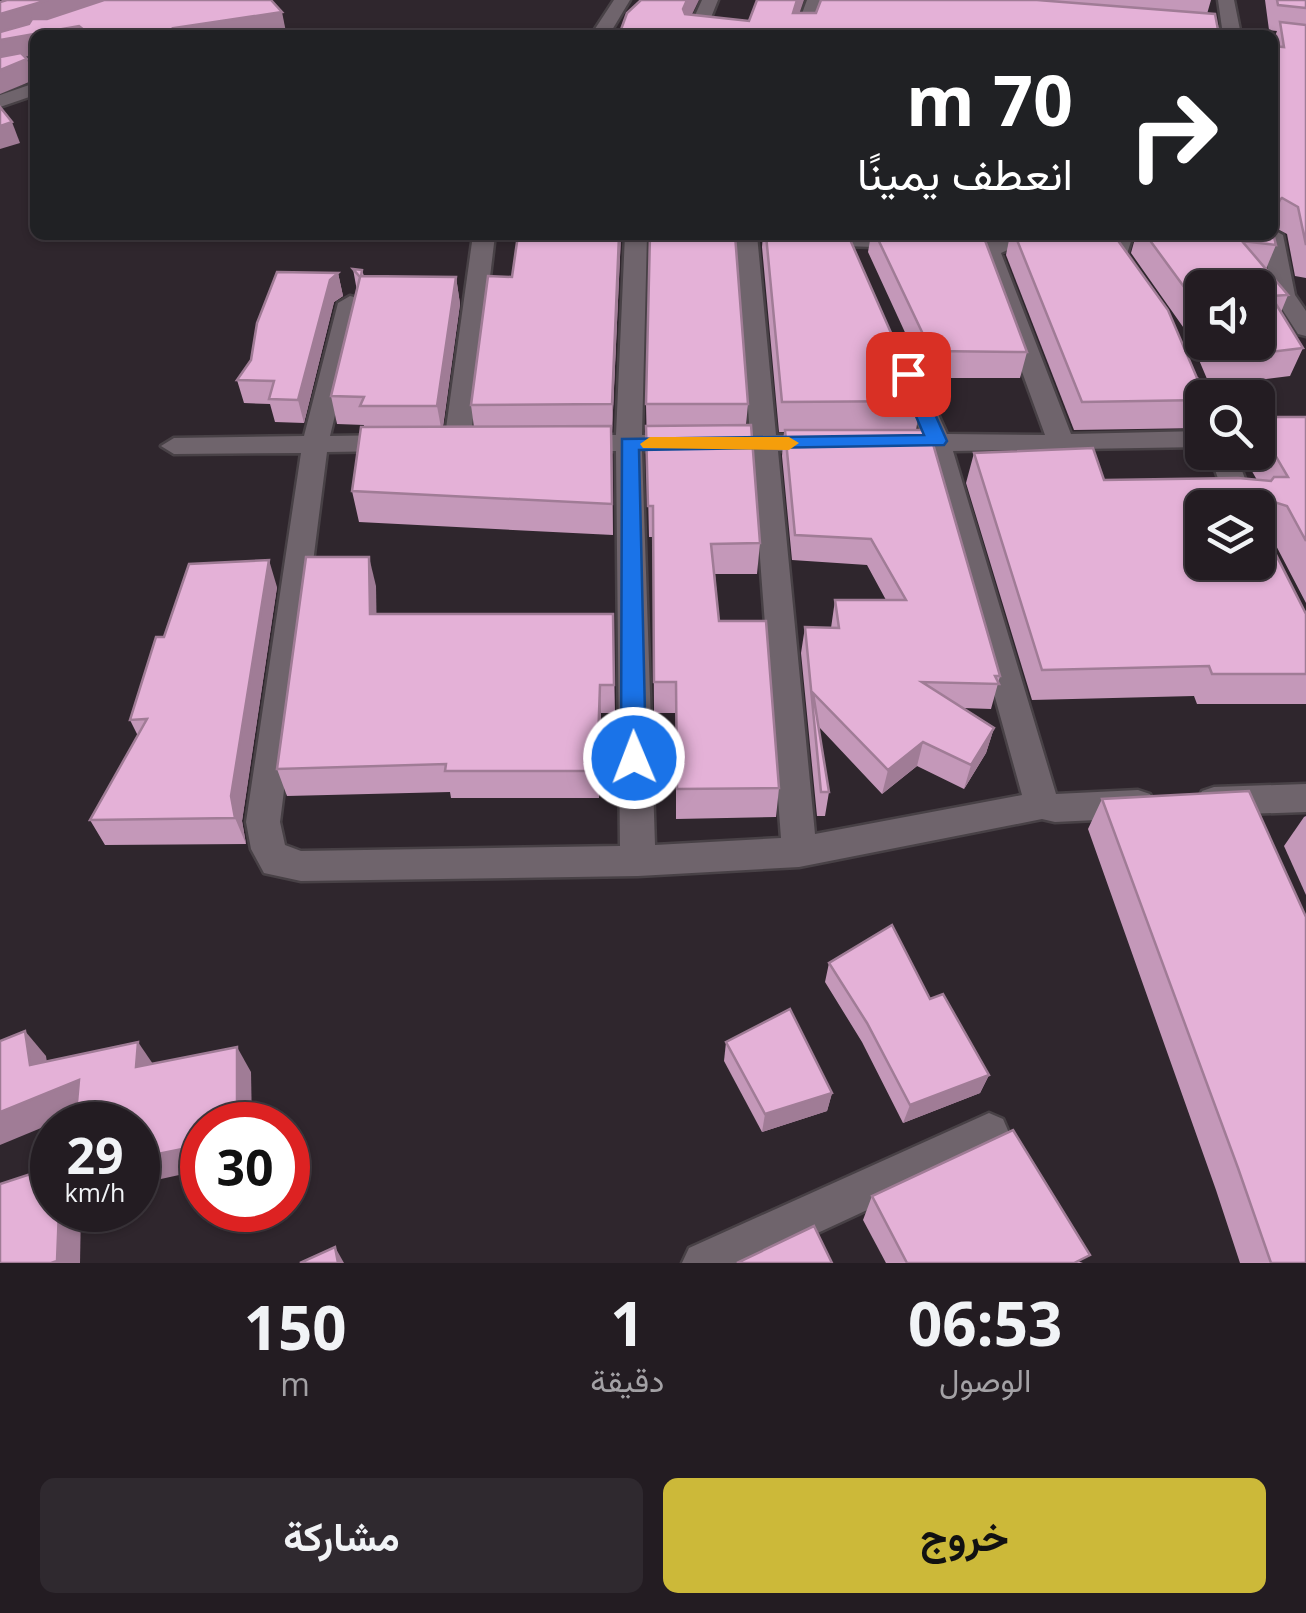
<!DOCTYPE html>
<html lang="ar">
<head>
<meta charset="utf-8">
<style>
  :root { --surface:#231c22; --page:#2f292f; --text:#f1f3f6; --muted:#a3a1a5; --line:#403a40; --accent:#ccb939 }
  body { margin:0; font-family:"Open Sans",Vazirmatn,sans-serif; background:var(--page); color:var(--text); direction:rtl; height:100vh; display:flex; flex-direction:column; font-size:38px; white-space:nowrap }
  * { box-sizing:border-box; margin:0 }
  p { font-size:32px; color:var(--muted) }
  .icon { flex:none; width:55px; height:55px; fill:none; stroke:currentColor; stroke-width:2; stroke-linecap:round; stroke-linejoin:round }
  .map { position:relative; height:1263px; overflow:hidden; direction:ltr }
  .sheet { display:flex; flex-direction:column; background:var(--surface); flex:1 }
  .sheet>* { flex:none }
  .top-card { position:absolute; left:30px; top:30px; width:1248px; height:210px; border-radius:15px; box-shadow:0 2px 8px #0004,0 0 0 2px var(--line); direction:rtl; background:#202124; color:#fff; overflow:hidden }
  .buttons { position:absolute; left:1185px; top:270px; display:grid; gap:20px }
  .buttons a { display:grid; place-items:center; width:90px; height:90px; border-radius:15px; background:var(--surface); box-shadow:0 2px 8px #0004,0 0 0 2px var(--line); font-size:50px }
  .speed { position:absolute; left:30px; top:1102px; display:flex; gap:20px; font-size:50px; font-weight:700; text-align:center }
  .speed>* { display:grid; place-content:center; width:130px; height:130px; border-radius:50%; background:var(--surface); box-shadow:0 2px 8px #0004,0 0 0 2px var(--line); line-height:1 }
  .speed small { font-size:25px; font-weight:400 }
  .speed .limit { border:15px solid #d22; background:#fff; color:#111 }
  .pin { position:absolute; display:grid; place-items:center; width:85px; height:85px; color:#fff; margin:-42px; border-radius:20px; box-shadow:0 5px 15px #0006 }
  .me { position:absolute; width:110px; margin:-55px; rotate:359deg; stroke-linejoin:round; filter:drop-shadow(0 0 8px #0008) }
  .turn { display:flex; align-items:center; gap:35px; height:210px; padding:0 40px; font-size:45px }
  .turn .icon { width:130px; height:130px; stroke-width:2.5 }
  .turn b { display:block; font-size:70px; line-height:85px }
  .eta { display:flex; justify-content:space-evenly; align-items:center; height:170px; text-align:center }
  .eta b { font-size:60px; font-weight:700; line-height:70px }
  .action { display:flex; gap:20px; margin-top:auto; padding:20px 40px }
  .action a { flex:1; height:115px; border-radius:15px; background:var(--accent); color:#111; font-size:40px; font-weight:700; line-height:115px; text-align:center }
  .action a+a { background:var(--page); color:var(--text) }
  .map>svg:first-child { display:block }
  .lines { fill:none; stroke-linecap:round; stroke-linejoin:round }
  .street-casing { stroke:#484146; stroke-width:5 }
  .street { fill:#6f646c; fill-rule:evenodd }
  .wall { fill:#c498b9; fill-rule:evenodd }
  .shaded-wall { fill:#a07c96 }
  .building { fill:#e4b1d7; stroke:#a07c96; stroke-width:2.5; fill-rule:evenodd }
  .route { fill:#1a73e8; stroke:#114b97; stroke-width:2.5 }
  .slow { fill:#f59e0b }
</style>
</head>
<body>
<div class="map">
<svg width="1306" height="1263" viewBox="0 0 1306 1263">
  <rect width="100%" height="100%" fill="#2f262d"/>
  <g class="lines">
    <defs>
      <g id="street">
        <polygon points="614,0 630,0 609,35 591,35"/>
        <polygon points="702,0 718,0 704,35 686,35"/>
        <polygon points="807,0 823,0 812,35 794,35"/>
        <polygon points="1218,0 1234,0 1240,30 1247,35 1186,35 1169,29 1178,24 1222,28"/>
        <polygon points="35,56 35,67 0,76 0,65"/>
        <polygon points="35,83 35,95 0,107 0,95"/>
        <polygon points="1272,229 1283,235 1295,295 1306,311 1306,336 1298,334 1273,295 1261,235 1272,235"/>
        <polygon points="473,235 495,235 470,443 457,451 444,443"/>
        <path d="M625,235h22l-5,200h108l-15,-200h22l19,200h45l13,8 -13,8h-43l37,383 207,-39 -95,-344 -35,-1 -13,-8 13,-8h29l-28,-66 12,-7 12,7 30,66 98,1 -67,-184c11,-14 23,-16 40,-16l-6,13 -11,5 70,181 131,-3v16l-249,4 103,343 82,-4 12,4 5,10 -5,10 -12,4 -83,4 -13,-3 -243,48 -161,9 -337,5 -37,-8 -13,-24 -5,-27 55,-369 -127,1 -13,-8 13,-8 130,-2 34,-133 12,-7 8,2 4,5 -32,133 66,-1 13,8 -13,8 -69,1 -47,370 5,23 16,6 319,-5 -4,-395h-44l-13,-8 13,-8h44zM642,451h110l29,387 -126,7z"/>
        <polygon points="802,235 910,235 919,241 908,248 810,245 802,244"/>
        <polygon points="1111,235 1133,235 1127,254 1142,276 1139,281 1123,281 1105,254"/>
        <polygon points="1209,452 1235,452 1256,508 1228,508"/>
        <polygon points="1306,784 1306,812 1214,815 1202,811 1197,801 1202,791 1214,787"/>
        <polygon points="989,1113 1003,1119 1009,1133 1003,1147 753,1263 682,1263 689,1248"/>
      </g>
    </defs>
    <use href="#street" class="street-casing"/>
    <use href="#street" class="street"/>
  </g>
  <g class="wall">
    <polygon points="821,0 1211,0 1207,14 619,35 692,15 749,21 799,13 816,13"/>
    <polygon points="1265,0 1306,0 1306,278 1295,276 1287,234 1272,226 1272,44 1277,31 1269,30"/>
    <polygon points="518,235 621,235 612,432 613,535 359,522 352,491 364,425 337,424 331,396 357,291 353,269 362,270 364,276 456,277 460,304 443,427 474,427 471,405 512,277"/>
    <polygon points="763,235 848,235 921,401 916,430 1000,676 991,709 963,708 994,728 986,753 964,789 917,766 882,794 819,727 829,792 825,816 817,816 801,653 805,627 831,628 835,600 886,600 867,565 792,560 782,456 784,432 779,432 762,247"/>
    <polygon points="871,235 991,235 985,240 1027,352 1020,378 926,378 868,252"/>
    <polygon points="1010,235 1114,235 1202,398 1202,428 1074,430 1006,255"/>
    <path d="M1136,235h136l4,10 -10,24 22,26 -7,17 22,36 -13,28 -80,10 -22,-52 -57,-81zM1202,288l56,54h-56z"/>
    <polygon points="338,273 343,296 334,302 304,423 275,422 270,404 244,403 237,380"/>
    <polygon points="646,404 748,404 746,425 760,543 757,574 715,574 719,621 779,788 776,817 676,819 676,713 654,713 653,537 649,537"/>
    <polygon points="1258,417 1306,417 1306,603 1271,536 1266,535 1306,614 1306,704 1197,704 1194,696 1032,700 966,483 974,453 1104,480 1257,480 1241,452 1258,452"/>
    <polygon points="376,586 376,614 613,614 615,713 601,713 599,798 451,798 450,792 287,796 277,769"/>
    <polygon points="277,587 242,821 246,844 105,845 90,820 138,736 130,720 164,637"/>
    <polygon points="1102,799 1306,1263 1240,1263 1216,1190 1088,829"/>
    <polygon points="1306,816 1306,895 1284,846 1304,817"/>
    <polygon points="829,963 930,999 989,1075 980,1093 903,1123 862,1042 825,982"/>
    <polygon points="726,1042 832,1093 827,1111 762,1132 724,1061"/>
    <polygon points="872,1196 1083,1263 886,1263 863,1220"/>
  </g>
  <g class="shaded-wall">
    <polygon points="48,0 118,0 0,36 0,14"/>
    <polygon points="687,0 699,0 683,33 683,9"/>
    <polygon points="797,0 804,0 792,35 793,13"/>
    <polygon points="282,12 286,32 265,35 177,35 175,28"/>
    <polygon points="79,26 82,35 35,35 35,55 0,61 0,40"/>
    <polygon points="27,59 34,80 0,94 0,70"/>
    <polygon points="12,122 20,143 0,149 0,126"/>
    <polygon points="1282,198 1272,222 1272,205"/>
    <polygon points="619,235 621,235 612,432 612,404"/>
    <polygon points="338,273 343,296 334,302 304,423 298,400 330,280"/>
    <polygon points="456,277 460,304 442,433 437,406"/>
    <polygon points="369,557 376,586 377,643 370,614"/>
    <polygon points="269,560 277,587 242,821 246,844 235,818 231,796"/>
    <polygon points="600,685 601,713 599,798 597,771"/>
    <polygon points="994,728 986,753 964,789 971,765"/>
    <polygon points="923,742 917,766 882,794 888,770"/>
    <polygon points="25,1031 46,1056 51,1089 30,1065"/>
    <polygon points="138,1042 155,1067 136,1067"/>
    <polygon points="237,1047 251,1072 252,1125 237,1125"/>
    <polygon points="989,1075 980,1093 903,1123 910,1105"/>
    <polygon points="79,1080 99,1104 0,1145 0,1112"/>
    <polygon points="832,1093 827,1111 762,1132 765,1114"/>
    <polygon points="202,1145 202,1170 138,1184 138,1158"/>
    <polygon points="59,1210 81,1210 80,1263 51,1263"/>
    <polygon points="335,1247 344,1263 338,1263"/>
  </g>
  <g class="building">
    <polygon points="7,0 48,0 0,14 0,2"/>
    <polygon points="104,0 271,0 282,12 175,28 189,35 90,35 79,26 0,40 0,32 29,24 32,19 47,19"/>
    <polygon points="641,0 687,0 683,9 685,14 749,21 757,0 797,0 793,13 816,13 821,0 1037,0 1215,14 1219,35 619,35 627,13"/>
    <polygon points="1277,0 1306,0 1306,8 1278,5"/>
    <polygon points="1280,22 1306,25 1306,245 1298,207 1282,198 1272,205 1272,46 1284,47"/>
    <polygon points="21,53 27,59 0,70 0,57"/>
    <polygon points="0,107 12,122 0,126"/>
    <polygon points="1272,229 1276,245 1242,241 1288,295 1271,296 1303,348 1221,358 1215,342 1258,342 1258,288 1202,288 1202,315 1198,306 1146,235 1272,235"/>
    <polygon points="518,235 619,235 612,404 471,405 488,276 512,277"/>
    <polygon points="650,235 735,235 748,404 646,404"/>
    <polygon points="766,235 848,235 921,401 782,402"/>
    <polygon points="876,235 983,235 1027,352 931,351"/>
    <polygon points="1015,235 1114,235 1168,310 1197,378 1207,385 1215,398 1202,398 1202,400 1082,402"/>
    <polygon points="353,269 362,270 361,276 456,277 437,406 360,406 364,397 331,396 360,277"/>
    <polygon points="277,272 338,273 330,280 298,400 269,399 274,381 237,380 251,360 257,323"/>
    <path d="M1258,417h48v124l-19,-35 -16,-5 -2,27 -4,5 41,81v60h-94l-3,-8 -167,4 -68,-217 119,-5 11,32 134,-2 33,3 3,-4h14l-30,-51zM1202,508h56v54h-56z"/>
    <polygon points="751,425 760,543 711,544 719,621 766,621 779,788 677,789 676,682 654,682 653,506 648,506 646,426"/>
    <polygon points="611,426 612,504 352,491 361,427"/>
    <polygon points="785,430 929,430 1000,676 995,676 999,684 922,682 994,728 971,765 923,742 888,770 813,693 829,792 821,792 805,627 839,628 835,600 906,600 871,539 795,535"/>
    <polygon points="306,557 369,557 370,614 613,614 614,685 600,685 597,771 445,771 446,764 277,769"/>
    <polygon points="269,560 231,796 235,818 90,820 147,719 130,720 156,637 164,637 189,564"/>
    <polygon points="1249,791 1306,917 1306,1263 1271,1263 1238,1168 1102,799"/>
    <polygon points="892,925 930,999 943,994 989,1075 910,1105 867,1023 829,963"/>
    <polygon points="790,1009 832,1093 765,1114 726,1042"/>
    <polygon points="25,1031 30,1065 138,1042 136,1067 237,1047 237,1125 202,1125 202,1145 138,1158 138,1125 75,1125 79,1080 0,1112 0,1041"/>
    <polygon points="1013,1130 1090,1255 1074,1263 907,1263 872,1196"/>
    <polygon points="52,1167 52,1210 59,1210 57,1261 51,1263 0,1263 0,1184"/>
    <polygon points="814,1226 832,1263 737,1263"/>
    <polygon points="335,1247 338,1263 300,1263"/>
  </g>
  <polygon class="route" points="908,369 917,374 947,441 944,445 639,450 646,758 642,766 625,766 621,758 622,439 924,435 898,374"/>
  <polygon class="slow" points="650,437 789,437 799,443 789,450 643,448 640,444"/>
</svg>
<div class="buttons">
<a><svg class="icon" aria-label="sound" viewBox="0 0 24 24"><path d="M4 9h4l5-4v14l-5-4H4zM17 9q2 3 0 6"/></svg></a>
<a><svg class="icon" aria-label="search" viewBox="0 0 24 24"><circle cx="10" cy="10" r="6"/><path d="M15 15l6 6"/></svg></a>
<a><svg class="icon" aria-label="layers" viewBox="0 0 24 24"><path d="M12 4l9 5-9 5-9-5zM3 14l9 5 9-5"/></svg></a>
</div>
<div class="speed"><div>29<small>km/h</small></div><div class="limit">30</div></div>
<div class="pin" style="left:908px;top:374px;background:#d93025"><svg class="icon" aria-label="arrive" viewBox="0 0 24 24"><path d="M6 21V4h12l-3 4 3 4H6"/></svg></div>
<svg class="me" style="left:634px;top:758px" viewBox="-20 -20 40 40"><circle r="17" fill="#1a73e8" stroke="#fff" stroke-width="3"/><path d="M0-11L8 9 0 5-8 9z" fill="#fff"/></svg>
<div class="top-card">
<div class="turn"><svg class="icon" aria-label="right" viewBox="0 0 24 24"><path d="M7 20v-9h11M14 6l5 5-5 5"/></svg><div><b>70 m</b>انعطف يمينًا</div></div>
</div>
</div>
<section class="sheet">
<div class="eta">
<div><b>06:53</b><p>الوصول</p></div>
<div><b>1</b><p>دقيقة</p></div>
<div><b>150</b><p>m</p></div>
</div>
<div class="action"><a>خروج</a><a>مشاركة</a></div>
</section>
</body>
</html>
